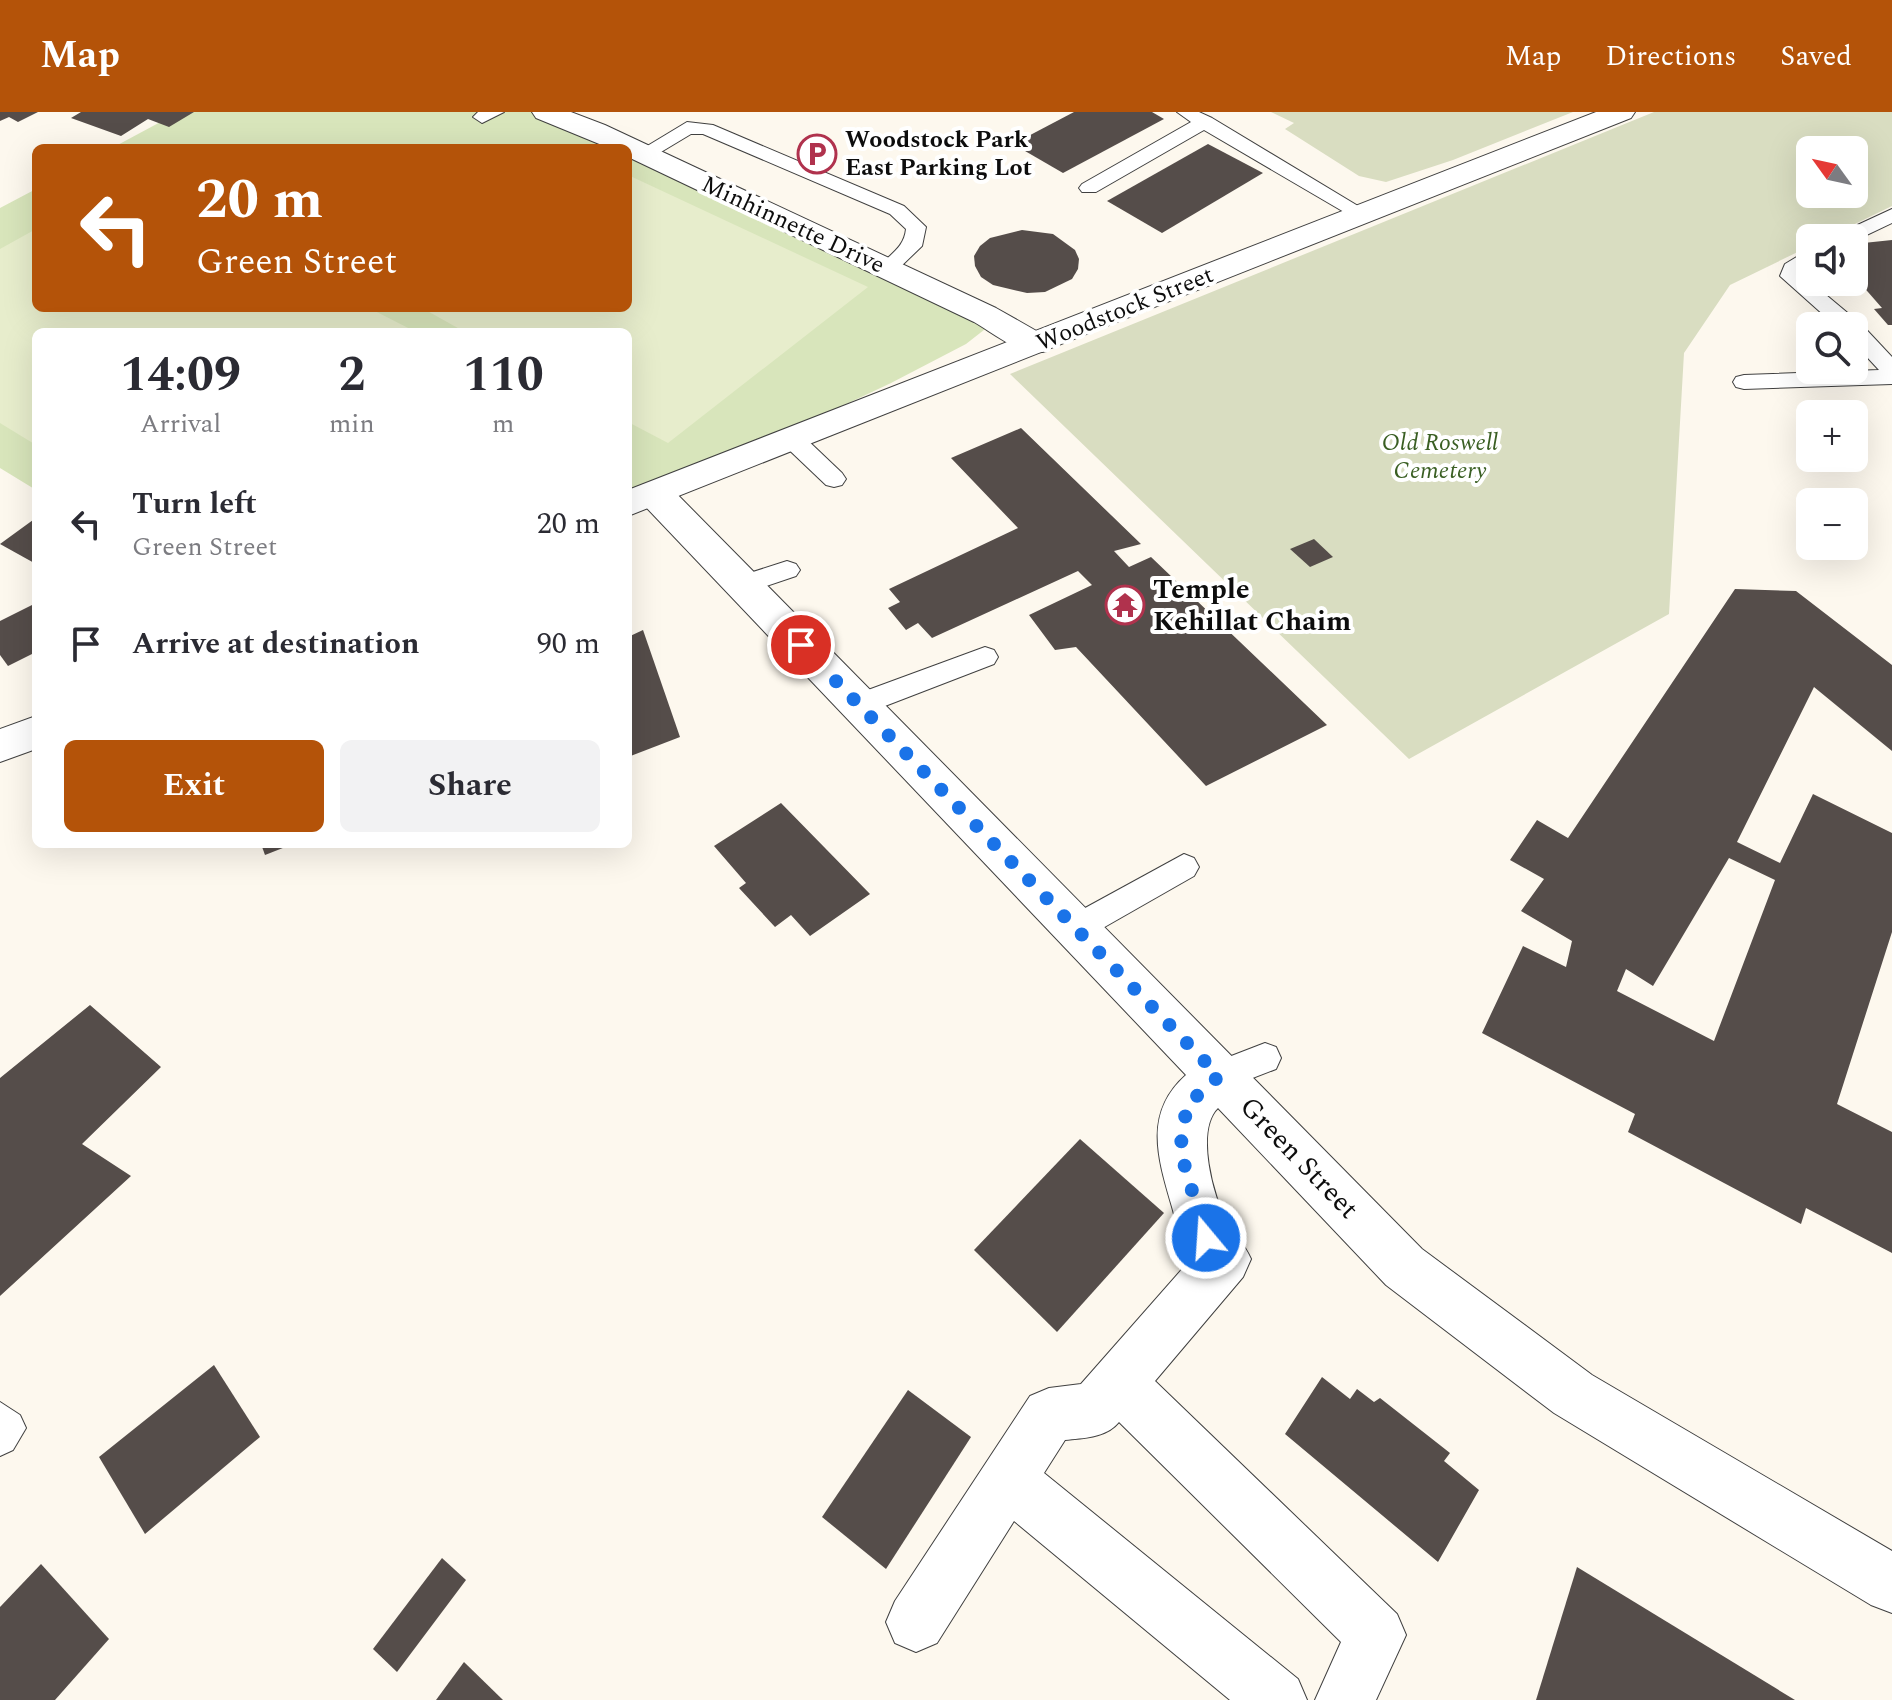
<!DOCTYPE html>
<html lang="en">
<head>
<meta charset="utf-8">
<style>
  :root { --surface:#fff; --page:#f2f2f3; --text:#2b2b33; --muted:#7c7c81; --accent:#b45309 }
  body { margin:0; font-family:Spectral,serif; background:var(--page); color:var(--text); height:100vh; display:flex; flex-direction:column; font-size:30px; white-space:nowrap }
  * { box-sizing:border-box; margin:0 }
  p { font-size:26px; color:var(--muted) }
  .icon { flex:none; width:44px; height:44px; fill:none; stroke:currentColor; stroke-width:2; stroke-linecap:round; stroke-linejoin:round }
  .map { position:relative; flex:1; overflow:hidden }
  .panel { position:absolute; left:32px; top:216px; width:600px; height:520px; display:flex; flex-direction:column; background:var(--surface); border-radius:12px; box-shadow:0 8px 32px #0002 }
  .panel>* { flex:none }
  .hud { position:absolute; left:32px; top:32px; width:600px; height:168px; border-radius:12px; box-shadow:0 8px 32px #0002; background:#b45309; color:#fff; overflow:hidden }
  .needle { width:52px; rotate:303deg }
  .tools { position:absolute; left:1796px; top:24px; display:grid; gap:16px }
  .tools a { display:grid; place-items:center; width:72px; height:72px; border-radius:12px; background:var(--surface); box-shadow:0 8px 32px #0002; font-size:40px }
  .pin { position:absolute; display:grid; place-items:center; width:68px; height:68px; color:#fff; margin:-34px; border:4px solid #fff; border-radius:50%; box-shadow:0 2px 8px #0007 }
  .me { position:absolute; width:88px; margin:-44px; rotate:342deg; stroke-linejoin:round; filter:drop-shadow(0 0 6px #0008) }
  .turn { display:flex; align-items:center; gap:28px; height:168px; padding:0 32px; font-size:36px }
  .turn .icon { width:104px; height:104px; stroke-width:2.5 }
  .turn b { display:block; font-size:56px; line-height:68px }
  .eta { display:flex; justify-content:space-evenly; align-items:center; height:136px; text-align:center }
  .eta b { font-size:48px; font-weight:700; line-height:56px }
  .primary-button { display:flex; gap:16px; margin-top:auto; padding:16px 32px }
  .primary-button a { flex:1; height:92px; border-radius:12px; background:var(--accent); color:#fff; font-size:32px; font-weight:700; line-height:92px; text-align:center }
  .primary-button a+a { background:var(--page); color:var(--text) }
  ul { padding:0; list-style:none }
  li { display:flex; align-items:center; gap:24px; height:120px; padding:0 32px }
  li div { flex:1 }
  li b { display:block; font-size:30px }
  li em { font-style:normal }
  header { display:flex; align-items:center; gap:48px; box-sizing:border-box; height:112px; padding:0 40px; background:var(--accent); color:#fff }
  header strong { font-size:38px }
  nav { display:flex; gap:44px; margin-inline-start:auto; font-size:28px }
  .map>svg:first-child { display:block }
  .green { fill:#d8e5bb }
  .cemetery { fill:#d9ddc1; fill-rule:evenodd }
  .pitch { fill:#e7edcc }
  .building { fill:#554d4a; fill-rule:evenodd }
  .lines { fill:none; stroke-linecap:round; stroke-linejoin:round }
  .service-casing { stroke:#404040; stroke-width:2 }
  .minor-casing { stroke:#404040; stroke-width:2 }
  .tertiary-casing { stroke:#404040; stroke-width:2 }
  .service { fill:#fff; fill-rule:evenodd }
  .minor { fill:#fff; fill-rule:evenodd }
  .tertiary { fill:#fff; fill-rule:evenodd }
  .route { stroke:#1a73e8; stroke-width:14; stroke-dasharray:0 25.2 }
  .labels { text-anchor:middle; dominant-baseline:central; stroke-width:8; stroke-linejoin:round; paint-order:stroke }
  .far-poi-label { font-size:24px; font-weight:bold; fill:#0d0d0d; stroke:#fff; text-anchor:start }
  .far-street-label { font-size:24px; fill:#0d0d0d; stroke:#fff }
  .far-park-label { font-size:24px; font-style:italic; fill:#3a5f23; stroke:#fff }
  .poi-label { font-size:28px; font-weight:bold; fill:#0d0d0d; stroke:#fff; text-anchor:start }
  .street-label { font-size:28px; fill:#0d0d0d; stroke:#fff }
</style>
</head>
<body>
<header>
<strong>Map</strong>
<nav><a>Map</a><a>Directions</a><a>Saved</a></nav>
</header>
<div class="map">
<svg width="1892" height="1588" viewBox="0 0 1892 1588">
  <rect width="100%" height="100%" fill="#fdf8ee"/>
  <g class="green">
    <polygon points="179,0 534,0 613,36 112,36"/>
    <polygon points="628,43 998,207 966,232 891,271 628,395 628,220 36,220 36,378 0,356 0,96 36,77 36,196 628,196"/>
  </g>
  <g class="cemetery">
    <polygon points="1271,0 1573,0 1453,48 1386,70 1359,64 1285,17 1294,11"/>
    <path d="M1654,0h238v94l-66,32h-16v8l-80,39 -46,68 -15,261 -260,145 -399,-385zM1810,38h44v44h-44z"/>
  </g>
  <g class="pitch">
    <polygon points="628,63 868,175 668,331 628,310 628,220 465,220 422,196 628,196"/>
    <polygon points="36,117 36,196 369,196 416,220 36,220 36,333 0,311 0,137"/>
  </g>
  <g class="building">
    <polygon points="0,0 38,0 18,10 9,5 0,9"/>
    <polygon points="81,0 194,0 169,15 148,7 121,24 71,6"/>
    <polygon points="1074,0 1152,0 1164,7 1063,61 1013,32"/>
    <polygon points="1208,32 1263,61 1162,121 1107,89"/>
    <polygon points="1022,118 1053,122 1075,138 1079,147 1078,157 1072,167 1045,180 1027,181 993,173 981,165 975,154 974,144 980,134 990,126"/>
    <polygon points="1892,128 1892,213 1888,213 1874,197 1882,196 1854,164 1854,132"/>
    <polygon points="1021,316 1141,432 1114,439 1129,455 1151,445 1327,613 1206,674 1076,535 1055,538 1029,503 1092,473 1078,459 932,526 918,511 906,518 888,496 900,490 889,477 1018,416 951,346"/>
    <polygon points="33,408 36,410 36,452 0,432"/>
    <polygon points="1314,427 1333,445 1310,455 1290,437"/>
    <path d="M1735,477l61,2 96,74v86l-78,-64 -77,155 43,21 33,-69 79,39v99l-55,172 55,28v121l-86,-45 -5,16 -173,-92 7,-18 -153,-81 41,-87 43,21 6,-26 -51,-30 23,-32 -34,-19 27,-40 31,18zM1729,746l46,22 -61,161 -97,-50 9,-22 27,17z"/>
    <polygon points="36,491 36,540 8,554 0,543 0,509"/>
    <polygon points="643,518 680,625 628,645 628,525"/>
    <polygon points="781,691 870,782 810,824 791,803 775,815 739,776 746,771 714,734"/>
    <polygon points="261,732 293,732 265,743"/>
    <polygon points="90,893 161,955 82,1032 131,1064 0,1184 0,966"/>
    <polygon points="1080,1027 1164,1101 1057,1220 974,1138"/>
    <polygon points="214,1253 260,1325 145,1422 99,1345"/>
    <polygon points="1322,1265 1350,1287 1357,1277 1374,1290 1380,1286 1450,1341 1444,1349 1479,1378 1438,1450 1285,1322"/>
    <polygon points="908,1278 971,1325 886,1457 822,1405"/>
    <polygon points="442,1446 466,1468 397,1560 373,1537"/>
    <polygon points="41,1452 109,1527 55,1588 0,1588 0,1495"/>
    <polygon points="1577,1455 1795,1588 1536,1588"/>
    <polygon points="464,1550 503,1588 436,1588"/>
  </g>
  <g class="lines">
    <defs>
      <g id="service">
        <polygon points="478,0 504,0 482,11 473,5"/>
        <polygon points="1177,0 1199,0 1212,6 1373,103 1363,109 1356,107 1204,18 1096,80 1082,80 1079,76 1082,72 1191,10"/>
        <path d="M687,10l26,3 191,81 22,21 -4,19 -28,27h-14l-3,-4c11,-14 27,-20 29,-40l-16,-15 -187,-80h-12l-40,24 -7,2 -10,-6z"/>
        <polygon points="1892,97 1892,111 1854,129 1854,126 1835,126 1838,122"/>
        <polygon points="1810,137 1810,153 1801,162 1862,213 1892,245 1892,272 1744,277 1736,275 1733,270 1736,265 1744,263 1879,258 1854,231 1854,214 1836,214 1780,164 1785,152"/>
        <polygon points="793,320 801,322 842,361 846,367 842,373 834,375 826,373 785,334 781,328 785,322"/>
        <polygon points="787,449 796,452 800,458 796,464 743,482 734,480 730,473 734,466"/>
        <polygon points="985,535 994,538 998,545 994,552 859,604 849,601 845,593 849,585"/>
        <polygon points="1184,742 1194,746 1199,755 1194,764 1087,825 1076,829 1065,825 1061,816 1065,807"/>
        <polygon points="1265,931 1276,935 1281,946 1276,957 1219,979 1208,975 1203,964 1208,953"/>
        <polygon points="0,1290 20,1303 26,1316 13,1338 0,1344"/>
      </g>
      <g id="minor">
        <path d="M532,0h39l34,13 391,183 51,29 5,7 -5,7c-25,7 -52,-17 -73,-29l-346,-165v-9h-19l-73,-30z"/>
        <path d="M655,370l13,3 754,764 170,126 300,176v62l-21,-8 -317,-192 -168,-128 -168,-177c-23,22 -5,89 9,114 7,14 16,19 24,37l-8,18 -88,104 242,233 9,21 -30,65h-61l26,-58 -222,-220c-13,16 -36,16 -54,18l-21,33 254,206 9,21h-77l-216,-179 -77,122 -21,9 -21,-9 -9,-21 9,-21 135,-205 19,-8 32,-4 110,-125c-11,-15 -14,-35 -19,-52 -14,-48 -29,-94 14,-132l-544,-572 -5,-9 5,-9z"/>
      </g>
      <g id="tertiary">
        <polygon points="1596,0 1635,0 1631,6 628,404 628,378"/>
        <polygon points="36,604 36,637 0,650 0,617"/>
      </g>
    </defs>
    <use href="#service" class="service-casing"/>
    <use href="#minor" class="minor-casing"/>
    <use href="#tertiary" class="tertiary-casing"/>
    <use href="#service" class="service"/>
    <use href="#minor" class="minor"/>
    <use href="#tertiary" class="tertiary"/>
  </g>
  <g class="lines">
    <polyline class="route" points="801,533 1219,964 1187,993 1180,1038 1206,1126"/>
  </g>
  <defs>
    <symbol id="parking-ring" viewBox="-11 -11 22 22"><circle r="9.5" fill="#fff" stroke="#b0324d" stroke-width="1.5"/><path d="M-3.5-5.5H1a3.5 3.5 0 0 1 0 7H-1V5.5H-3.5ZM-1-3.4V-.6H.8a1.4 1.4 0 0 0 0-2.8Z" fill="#b0324d"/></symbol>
    <symbol id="temple-ring" viewBox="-11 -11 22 22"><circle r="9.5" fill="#fff" stroke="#b0324d" stroke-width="1.5"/><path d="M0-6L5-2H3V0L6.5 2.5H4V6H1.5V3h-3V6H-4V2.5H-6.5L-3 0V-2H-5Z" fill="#b0324d"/></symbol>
  </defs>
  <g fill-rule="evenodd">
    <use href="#parking-ring" x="795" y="20" width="44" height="44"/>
    <use href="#temple-ring" x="1103" y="471" width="44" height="44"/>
  </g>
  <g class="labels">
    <g class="far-poi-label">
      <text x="845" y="28">Woodstock Park<tspan x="845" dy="28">East Parking Lot</tspan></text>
    </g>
    <g class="far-street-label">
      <text transform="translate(793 113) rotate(25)">Minhinnette Drive</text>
      <text transform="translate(1125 197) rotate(-22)">Woodstock Street</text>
    </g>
    <g class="far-park-label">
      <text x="1440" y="331">Old Roswell<tspan x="1440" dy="28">Cemetery</tspan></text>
    </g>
    <g class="poi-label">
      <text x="1153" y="477">Temple<tspan x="1153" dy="32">Kehillat Chaim</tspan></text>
    </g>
    <g class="street-label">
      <text transform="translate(1299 1046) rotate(46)">Green Street</text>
    </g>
  </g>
</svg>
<div class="tools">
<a><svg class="needle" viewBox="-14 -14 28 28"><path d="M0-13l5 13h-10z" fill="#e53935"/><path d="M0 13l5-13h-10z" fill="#7c7c81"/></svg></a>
<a><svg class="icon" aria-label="sound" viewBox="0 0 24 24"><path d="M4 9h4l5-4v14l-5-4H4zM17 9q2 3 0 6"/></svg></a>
<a><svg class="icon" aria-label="search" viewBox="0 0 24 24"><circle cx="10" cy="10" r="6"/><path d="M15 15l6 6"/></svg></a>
<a>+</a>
<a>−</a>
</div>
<div class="pin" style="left:801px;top:533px;background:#d93025"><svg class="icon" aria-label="arrive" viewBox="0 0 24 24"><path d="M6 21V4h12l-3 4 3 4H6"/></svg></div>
<svg class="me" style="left:1206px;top:1126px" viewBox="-20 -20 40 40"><circle r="17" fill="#1a73e8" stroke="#fff" stroke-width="3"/><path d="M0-11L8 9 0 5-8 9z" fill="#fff"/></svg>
<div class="hud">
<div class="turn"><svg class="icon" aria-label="left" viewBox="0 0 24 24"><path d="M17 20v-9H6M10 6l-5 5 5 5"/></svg><div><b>20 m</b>Green Street</div></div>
</div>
<section class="panel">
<div class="eta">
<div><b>14:09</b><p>Arrival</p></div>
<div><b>2</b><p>min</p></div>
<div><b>110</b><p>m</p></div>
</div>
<ul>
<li><svg class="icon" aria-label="left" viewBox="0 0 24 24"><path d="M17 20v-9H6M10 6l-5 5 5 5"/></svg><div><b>Turn left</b><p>Green Street</p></div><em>20 m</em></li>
<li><svg class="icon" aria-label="arrive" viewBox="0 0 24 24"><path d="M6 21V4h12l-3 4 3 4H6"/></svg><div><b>Arrive at destination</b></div><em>90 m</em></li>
</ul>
<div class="primary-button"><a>Exit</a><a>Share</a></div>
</section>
</div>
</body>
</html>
